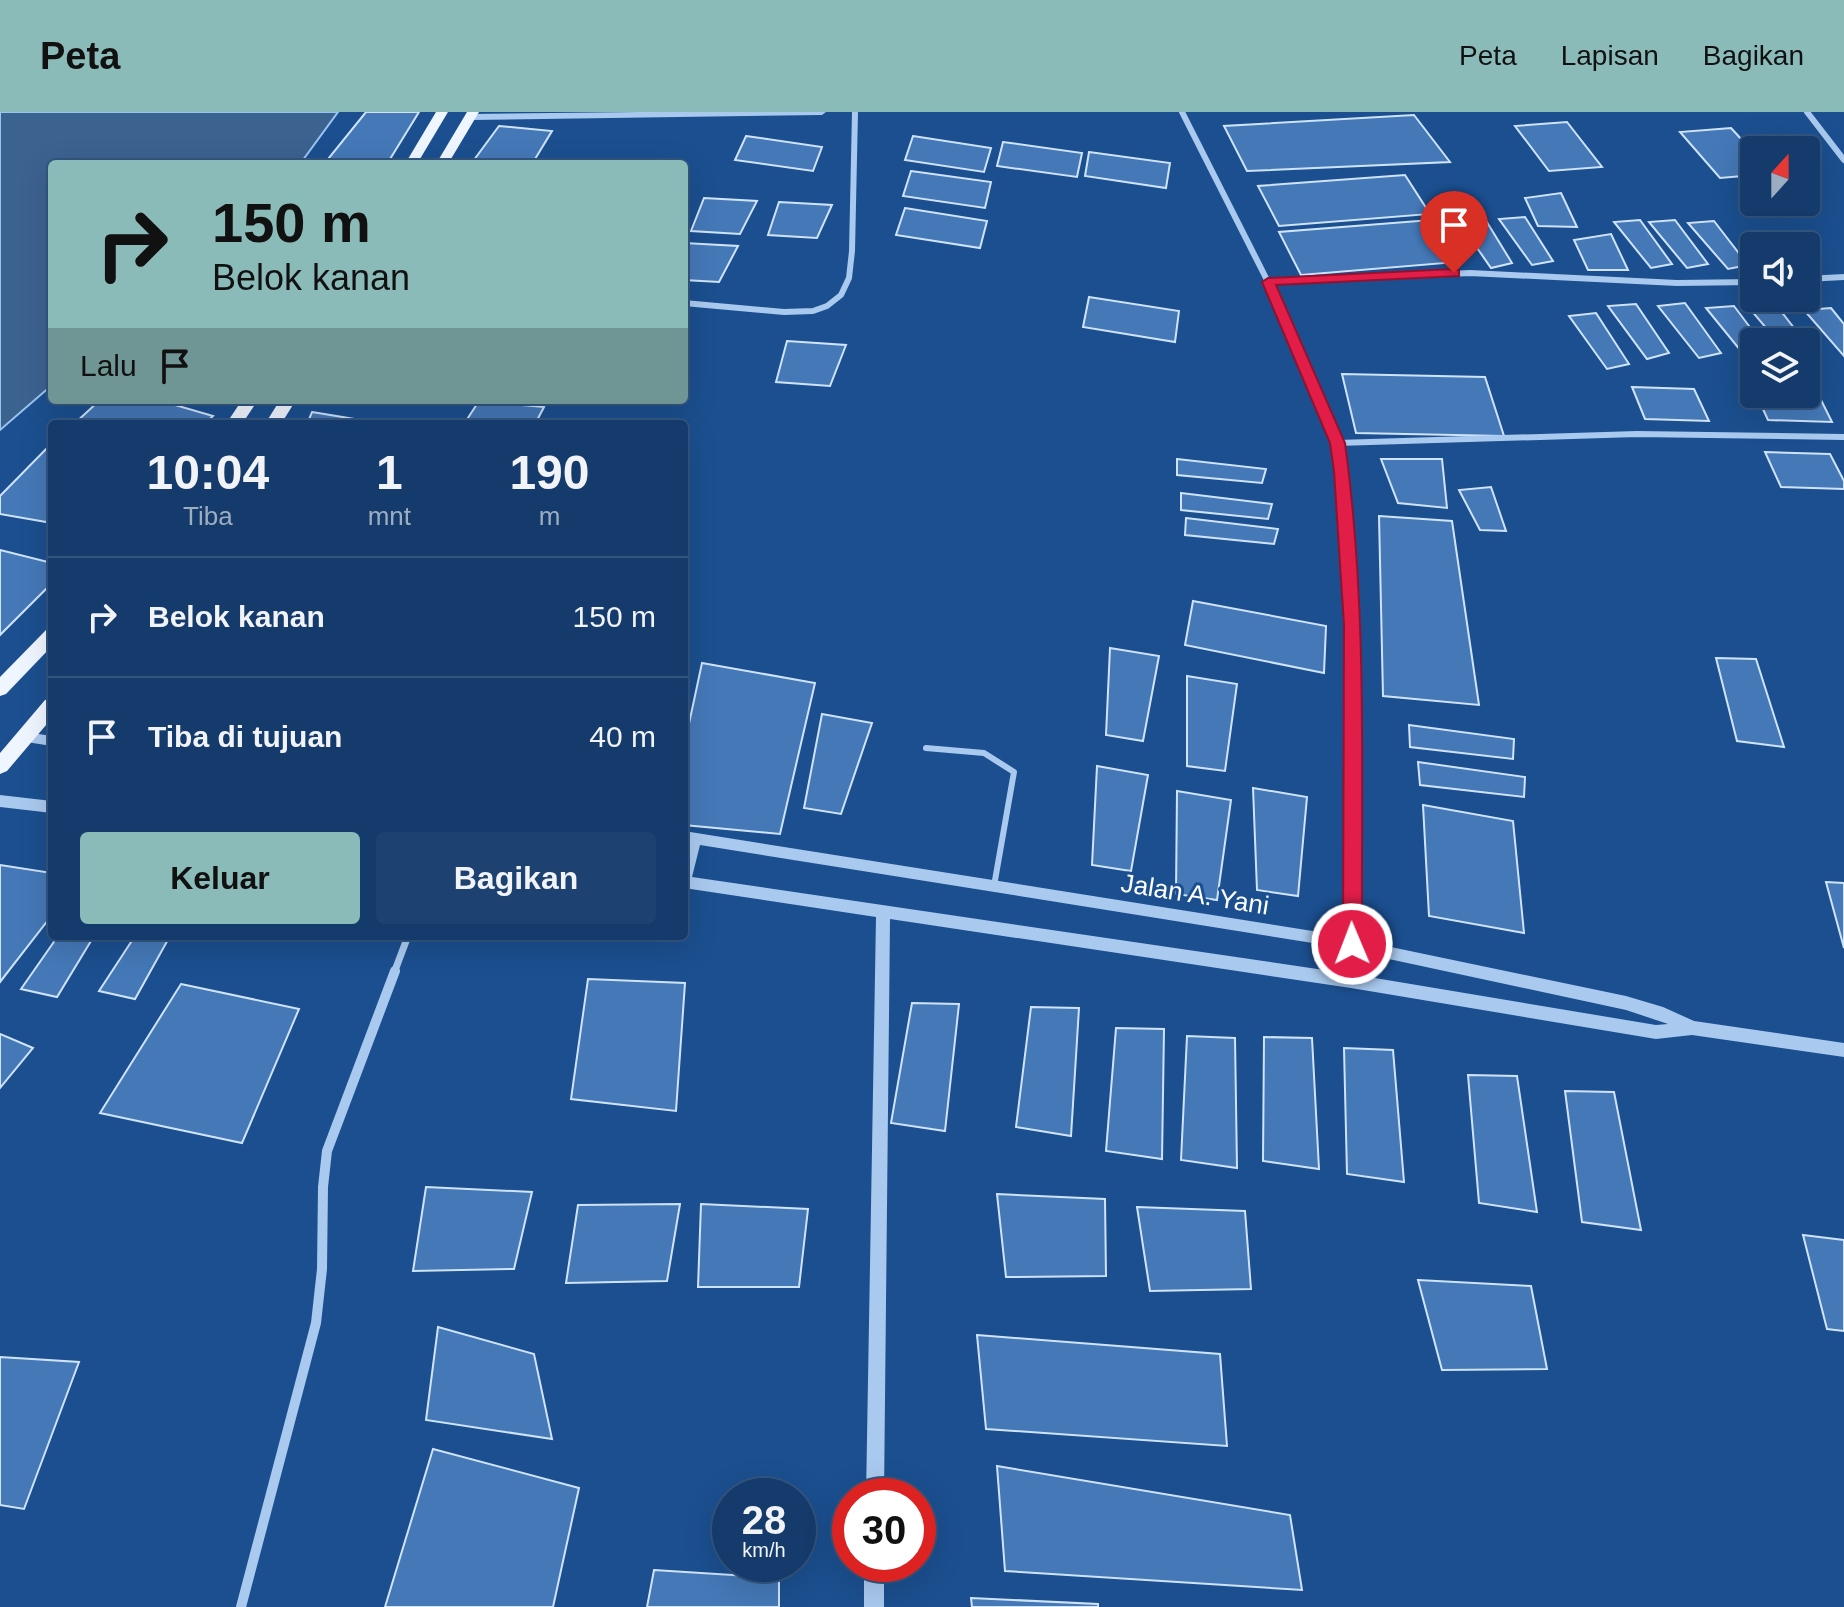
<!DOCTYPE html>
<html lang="id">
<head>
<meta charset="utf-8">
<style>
  :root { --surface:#143b6b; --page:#1d4271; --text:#f1f3f6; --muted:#9dadc1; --line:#33557e; --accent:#8bbbb9 }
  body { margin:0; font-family:Helvetica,sans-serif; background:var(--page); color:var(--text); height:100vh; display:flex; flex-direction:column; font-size:30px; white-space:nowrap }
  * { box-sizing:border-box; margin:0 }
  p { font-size:26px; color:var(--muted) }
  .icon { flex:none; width:44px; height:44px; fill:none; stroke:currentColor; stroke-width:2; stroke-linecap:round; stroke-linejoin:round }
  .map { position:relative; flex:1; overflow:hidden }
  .side { position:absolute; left:48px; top:308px; width:640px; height:520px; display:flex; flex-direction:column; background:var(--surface); border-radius:8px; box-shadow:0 8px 32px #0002,0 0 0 2px var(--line) }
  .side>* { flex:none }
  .top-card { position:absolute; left:48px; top:48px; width:640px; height:244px; border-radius:8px; box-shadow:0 8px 32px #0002,0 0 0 2px var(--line); background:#8bbbb9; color:#111; overflow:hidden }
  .needle { width:52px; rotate:21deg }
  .fabs { position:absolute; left:1740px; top:24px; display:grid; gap:16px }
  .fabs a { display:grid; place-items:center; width:80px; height:80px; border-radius:8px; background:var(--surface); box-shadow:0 8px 32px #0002,0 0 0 2px var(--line); font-size:40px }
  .speed { position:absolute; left:712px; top:1366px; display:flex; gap:16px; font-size:40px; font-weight:700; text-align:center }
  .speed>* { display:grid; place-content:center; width:104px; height:104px; border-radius:50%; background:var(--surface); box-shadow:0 8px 32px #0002,0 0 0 2px var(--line); line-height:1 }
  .speed small { font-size:20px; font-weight:400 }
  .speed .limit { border:12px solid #d22; background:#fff; color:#111 }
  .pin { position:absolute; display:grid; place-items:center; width:68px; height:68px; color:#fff; margin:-82px -34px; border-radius:50% 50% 50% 0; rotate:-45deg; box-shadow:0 0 8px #0007 }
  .pin .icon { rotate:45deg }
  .me { position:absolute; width:88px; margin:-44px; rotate:359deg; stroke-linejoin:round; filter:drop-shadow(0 0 6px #0008) }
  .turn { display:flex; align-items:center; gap:28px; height:168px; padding:0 32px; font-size:36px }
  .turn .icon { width:104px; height:104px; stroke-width:2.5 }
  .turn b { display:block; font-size:56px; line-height:68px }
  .then { display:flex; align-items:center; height:76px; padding:0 32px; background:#0003; gap:16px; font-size:30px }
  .eta { display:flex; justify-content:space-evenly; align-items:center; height:136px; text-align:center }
  .eta b { font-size:48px; font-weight:700; line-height:56px }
  .button { display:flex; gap:16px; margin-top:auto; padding:16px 32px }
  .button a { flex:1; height:92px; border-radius:8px; background:var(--accent); color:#111; font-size:32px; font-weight:700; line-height:92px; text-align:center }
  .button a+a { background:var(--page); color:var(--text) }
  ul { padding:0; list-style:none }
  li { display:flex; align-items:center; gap:24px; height:120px; padding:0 32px; border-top:2px solid var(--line) }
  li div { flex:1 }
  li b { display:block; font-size:30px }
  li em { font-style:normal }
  header { display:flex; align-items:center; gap:48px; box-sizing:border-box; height:112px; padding:0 40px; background:var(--accent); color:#111 }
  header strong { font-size:38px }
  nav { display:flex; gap:44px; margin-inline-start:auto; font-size:28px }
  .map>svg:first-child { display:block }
  .water { fill:#3c6290; stroke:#9cc4f0; stroke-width:2 }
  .building { fill:#4478b7; stroke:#cfe3fa; stroke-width:2 }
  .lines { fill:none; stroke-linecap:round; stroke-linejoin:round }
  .service { stroke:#a9c9ee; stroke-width:6 }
  .minor-far2 { stroke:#a9c9ee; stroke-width:6 }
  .minor-far1 { stroke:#a9c9ee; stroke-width:7 }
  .minor { stroke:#a9c9ee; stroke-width:10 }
  .tertiary { fill:#a9c9ee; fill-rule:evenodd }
  .primary { fill:#f0f6ff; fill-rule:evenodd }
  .route { fill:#e11d48; stroke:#92132f; stroke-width:2 }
  .labels { text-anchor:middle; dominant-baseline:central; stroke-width:6; stroke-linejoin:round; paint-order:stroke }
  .street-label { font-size:26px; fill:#fff; stroke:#1b4f8f }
</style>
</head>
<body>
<header>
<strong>Peta</strong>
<nav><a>Peta</a><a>Lapisan</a><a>Bagikan</a></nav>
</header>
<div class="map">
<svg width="1844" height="1495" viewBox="0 0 1844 1495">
  <rect width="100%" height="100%" fill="#1b4f8f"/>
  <polygon class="water" points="0,0 338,0 300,52 52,52 52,273 0,318"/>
  <g class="building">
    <polygon points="366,0 419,0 387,52 324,52"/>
    <polygon points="1414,3 1450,50 1247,59 1224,14"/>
    <polygon points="1567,10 1602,55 1549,59 1515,14"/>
    <polygon points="499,14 552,19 532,52 471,52"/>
    <polygon points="1731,16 1754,41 1754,63 1720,66 1680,20"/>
    <polygon points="746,24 822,35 813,59 735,48"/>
    <polygon points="913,24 991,36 984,60 905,48"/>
    <polygon points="1003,30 1082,41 1077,65 997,54"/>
    <polygon points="1089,40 1170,51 1166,76 1085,64"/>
    <polygon points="911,59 991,70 985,96 903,84"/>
    <polygon points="1405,63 1430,102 1279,114 1258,74"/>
    <polygon points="1561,81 1577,115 1538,114 1525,86"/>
    <polygon points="704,86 757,89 740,122 691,119"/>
    <polygon points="779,90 832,93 817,126 768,123"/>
    <polygon points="905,96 987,109 980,136 896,123"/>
    <polygon points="1525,105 1553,149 1532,153 1499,107"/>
    <polygon points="1485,107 1512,151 1491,156 1459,110"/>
    <polygon points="1431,108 1457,150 1301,163 1279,120"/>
    <polygon points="1640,108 1672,152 1651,156 1614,110"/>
    <polygon points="1675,108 1708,152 1687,156 1649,110"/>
    <polygon points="1714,109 1748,153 1728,157 1688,111"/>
    <polygon points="1611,122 1628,158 1588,158 1574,128"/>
    <polygon points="684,131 738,134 719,170 684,168"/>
    <polygon points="1089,185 1179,199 1175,230 1083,215"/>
    <polygon points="1685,191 1721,241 1699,246 1658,194"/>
    <polygon points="1636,192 1669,241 1647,247 1608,194"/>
    <polygon points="1734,194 1761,230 1754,230 1754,248 1749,249 1706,196"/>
    <polygon points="1777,194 1805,230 1778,230 1750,197"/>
    <polygon points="1831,196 1844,212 1844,244 1804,198"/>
    <polygon points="1596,201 1629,252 1607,257 1569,204"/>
    <polygon points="787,229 846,233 830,274 776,270"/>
    <polygon points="1342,262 1485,265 1504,324 1356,321"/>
    <polygon points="1632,275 1694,277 1709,309 1645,307"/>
    <polygon points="1806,278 1816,278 1832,310 1768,308 1756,282 1806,282"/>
    <polygon points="100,288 158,288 213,304 205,312 74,312"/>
    <polygon points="479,289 544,295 535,312 464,312"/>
    <polygon points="312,300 385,312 307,312"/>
    <polygon points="52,331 52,411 0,402 0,384"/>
    <polygon points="1765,340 1830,342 1844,369 1844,377 1781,375"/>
    <polygon points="1177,347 1266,357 1262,371 1177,363"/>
    <polygon points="1381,347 1442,347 1447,396 1398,391"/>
    <polygon points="1491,375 1506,419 1480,418 1459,378"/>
    <polygon points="1181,381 1272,392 1268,407 1181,398"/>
    <polygon points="1379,404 1452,409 1479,593 1383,584"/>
    <polygon points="1186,406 1278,417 1274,432 1185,423"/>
    <polygon points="0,438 52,451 52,471 0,523"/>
    <polygon points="1193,489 1326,514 1324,561 1185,533"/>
    <polygon points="1110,536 1159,544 1143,629 1106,623"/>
    <polygon points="1716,546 1756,547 1784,635 1737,629"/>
    <polygon points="702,551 815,571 780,722 684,713 684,635"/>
    <polygon points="1187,564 1237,572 1225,659 1187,654"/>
    <polygon points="822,602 872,611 841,702 804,696"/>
    <polygon points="1409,613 1514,627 1513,647 1410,635"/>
    <polygon points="1418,650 1525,665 1524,685 1420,673"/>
    <polygon points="1097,654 1148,663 1131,759 1092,753"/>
    <polygon points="1253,676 1307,685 1298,784 1257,778"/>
    <polygon points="1177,679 1231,688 1217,788 1176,782"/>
    <polygon points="1423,693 1513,709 1524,821 1429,804"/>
    <polygon points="0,753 52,761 52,803 0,870"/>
    <polygon points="1826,770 1844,771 1844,836"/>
    <polygon points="58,824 94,824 57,885 21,877"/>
    <polygon points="135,824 170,824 135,887 99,879"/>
    <polygon points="588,867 685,871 676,999 571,987"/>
    <polygon points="181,872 299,897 242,1031 100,1001"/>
    <polygon points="912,891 959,892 945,1019 891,1011"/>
    <polygon points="1031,895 1079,896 1071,1024 1016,1015"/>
    <polygon points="1116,916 1164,917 1162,1047 1106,1039"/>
    <polygon points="0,922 33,936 0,976"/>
    <polygon points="1187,924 1235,926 1237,1056 1181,1048"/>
    <polygon points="1264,925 1312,926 1319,1057 1263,1049"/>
    <polygon points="1344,936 1393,938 1404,1070 1347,1062"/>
    <polygon points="1468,963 1517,964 1537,1100 1479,1091"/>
    <polygon points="1565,979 1614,980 1641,1118 1582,1110"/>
    <polygon points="426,1075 532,1080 514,1157 413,1159"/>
    <polygon points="997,1082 1105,1087 1106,1164 1006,1165"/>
    <polygon points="680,1092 667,1169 566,1171 578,1093"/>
    <polygon points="701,1092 808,1097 799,1175 698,1175"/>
    <polygon points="1137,1095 1245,1099 1251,1177 1150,1179"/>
    <polygon points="1803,1123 1844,1128 1844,1219 1827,1217"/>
    <polygon points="1418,1168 1531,1174 1547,1257 1442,1258"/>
    <polygon points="438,1215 534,1242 552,1327 426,1308"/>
    <polygon points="977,1223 1220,1242 1227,1334 986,1317"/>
    <polygon points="0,1245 79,1250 24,1397 0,1393"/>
    <polygon points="433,1337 579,1376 553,1495 385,1495"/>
    <polygon points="997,1354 1290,1403 1302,1478 1005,1459"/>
    <polygon points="654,1458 779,1466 779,1495 647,1495"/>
    <polygon points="971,1486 1098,1492 1098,1495 972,1495"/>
  </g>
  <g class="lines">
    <polyline class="service" points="926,636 984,641 1014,660 994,774"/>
    <g class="minor-far2">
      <polyline points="1182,0 1268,170 1337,331 1341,374"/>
      <polyline points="1807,0 1844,48"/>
      <polyline points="1806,167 1844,165"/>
      <polyline points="1268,170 1470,161 1677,171 1754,170"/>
      <polyline points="684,191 784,200 813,199 827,194 841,183 849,166 852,139 855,0"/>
      <polyline points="1337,331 1637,322 1844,325"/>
    </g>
    <g class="minor-far1">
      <polyline points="1340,372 1352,513 1351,861"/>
      <polyline points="394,861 408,824"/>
    </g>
    <g class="minor">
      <polyline points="1351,869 1351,859"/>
      <polyline points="241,1495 316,1211 322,1157 323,1075 327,1039 395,859"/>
    </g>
    <g class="tertiary">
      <polygon points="639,0 826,0 822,3 471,8 467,5 471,2"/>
      <polygon points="25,620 52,624 52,634 20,629 18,625 20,621"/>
      <polygon points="0,683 52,689 52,701 0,695"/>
      <path d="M684,719l635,101 307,64 37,11 31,14 150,22v14l-152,-22 -36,4 -305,-51 -461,-69 -6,577h-18l10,-579 -192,-29v-33l3,-12h-3zM700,733l619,99 307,66 42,14 -12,1 -305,-51 -659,-97z"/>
      <rect x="864" y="1452" width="20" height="43"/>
    </g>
    <g class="primary">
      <polygon points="436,0 448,0 417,52 405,52"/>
      <polygon points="467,0 479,0 448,52 436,52"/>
      <polygon points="242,288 258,288 242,312 226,312"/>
      <polygon points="280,288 296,288 281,312 265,312"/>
      <polygon points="52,516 52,534 6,582 0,584 0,565 46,518"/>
      <polygon points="52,586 52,606 7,659 0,662 0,641 45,588"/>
    </g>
  </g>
  <path class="route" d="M1454,157l5,1v6l-183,9 69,158c23,166 16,335 17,501l-3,6 -7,3 -7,-3 -2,-6 1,-319 -10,-154 -4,-28 -68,-161 6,-4z"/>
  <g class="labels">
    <g class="street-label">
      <text transform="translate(1195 782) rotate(9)">Jalan A. Yani</text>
    </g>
  </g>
</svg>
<div class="fabs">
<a><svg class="needle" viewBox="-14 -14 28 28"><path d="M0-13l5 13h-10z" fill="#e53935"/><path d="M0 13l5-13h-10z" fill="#9dadc1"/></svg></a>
<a><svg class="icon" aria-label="sound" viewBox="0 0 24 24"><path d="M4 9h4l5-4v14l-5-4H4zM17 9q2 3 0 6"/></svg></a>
<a><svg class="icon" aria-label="layers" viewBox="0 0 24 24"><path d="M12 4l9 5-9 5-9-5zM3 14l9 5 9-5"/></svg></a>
</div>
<div class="speed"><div>28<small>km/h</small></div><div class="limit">30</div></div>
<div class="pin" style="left:1454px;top:161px;background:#d93025"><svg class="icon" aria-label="arrive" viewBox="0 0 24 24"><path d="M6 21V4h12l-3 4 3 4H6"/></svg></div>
<svg class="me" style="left:1352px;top:832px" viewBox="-20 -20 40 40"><circle r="17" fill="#e11d48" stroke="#fff" stroke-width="3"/><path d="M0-11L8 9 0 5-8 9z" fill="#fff"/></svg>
<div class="top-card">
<div class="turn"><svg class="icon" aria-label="right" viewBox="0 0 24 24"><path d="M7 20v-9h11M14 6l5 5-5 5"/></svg><div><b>150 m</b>Belok kanan</div></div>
<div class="then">Lalu<svg class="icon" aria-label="arrive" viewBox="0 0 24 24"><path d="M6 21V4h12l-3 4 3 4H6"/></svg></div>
</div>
<section class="side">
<div class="eta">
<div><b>10:04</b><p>Tiba</p></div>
<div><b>1</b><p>mnt</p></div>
<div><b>190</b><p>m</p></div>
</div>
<ul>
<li><svg class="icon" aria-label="right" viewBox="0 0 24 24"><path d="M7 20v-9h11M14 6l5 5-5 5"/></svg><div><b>Belok kanan</b></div><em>150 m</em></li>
<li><svg class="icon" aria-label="arrive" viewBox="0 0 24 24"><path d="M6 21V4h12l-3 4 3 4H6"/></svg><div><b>Tiba di tujuan</b></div><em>40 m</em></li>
</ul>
<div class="button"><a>Keluar</a><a>Bagikan</a></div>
</section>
</div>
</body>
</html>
